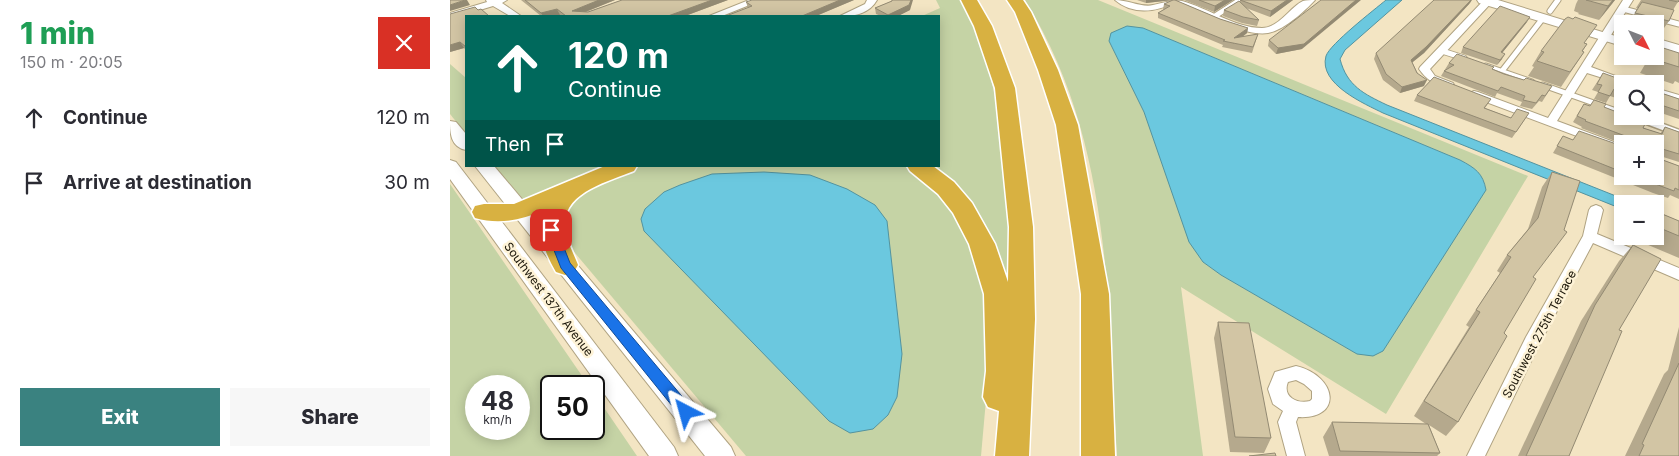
<!DOCTYPE html>
<html lang="en">
<head>
<meta charset="utf-8">
<style>
  :root { --surface:#fff; --page:#f7f7f7; --text:#2b2b33; --muted:#7c7c81; --accent:#3a8280 }
  body { margin:0; font-family:Inter,sans-serif; background:var(--page); color:var(--text); height:100vh; display:flex; flex-direction:column; font-size:19px; white-space:nowrap }
  * { box-sizing:border-box; margin:0 }
  p { font-size:16px; color:var(--muted) }
  .icon { flex:none; width:28px; height:28px; fill:none; stroke:currentColor; stroke-width:2; stroke-linecap:round; stroke-linejoin:round }
  .map { position:relative; flex:1; overflow:hidden }
  .details { display:flex; flex-direction:column; background:var(--surface); width:450px }
  .details>* { flex:none }
  .hud { position:absolute; left:15px; top:15px; width:475px; height:152px; border-radius:0px; box-shadow:0 2px 12px #0003; background:#00695c; color:#fff; overflow:hidden }
  .needle { width:32px; rotate:132deg }
  .controls { position:absolute; left:1164px; top:15px; display:grid; gap:10px }
  .controls a { display:grid; place-items:center; width:50px; height:50px; border-radius:0px; background:var(--surface); box-shadow:0 2px 12px #0003; font-size:25px }
  .speed { position:absolute; left:15px; top:375px; display:flex; gap:10px; font-size:25px; font-weight:700; text-align:center }
  .speed>* { display:grid; place-content:center; width:65px; height:65px; border-radius:50%; background:var(--surface); box-shadow:0 2px 12px #0003; line-height:1 }
  .speed small { font-size:12px; font-weight:400 }
  .speed .limit { border:2px solid #111; border-radius:8px; background:#fff; color:#111 }
  .pin { position:absolute; display:grid; place-items:center; width:42px; height:42px; color:#fff; margin:-21px; border-radius:10px; box-shadow:0 2px 8px #0006 }
  .me { position:absolute; width:55px; margin:-28px; rotate:321deg; stroke-linejoin:round; filter:drop-shadow(0 0 4px #0008) }
  .turn { display:flex; align-items:center; gap:18px; height:105px; padding:0 20px; font-size:22px }
  .turn .icon { width:65px; height:65px; stroke-width:2.5 }
  .turn b { display:block; font-size:35px; line-height:42px }
  .then { display:flex; align-items:center; height:48px; padding:0 20px; background:#0003; gap:10px; font-size:19px }
  .round { display:grid; place-items:center; flex:none; width:52px; height:52px; border-radius:0px; background:var(--page) }
  .summary { display:flex; align-items:center; justify-content:space-between; height:85px; padding:0 20px }
  h1 { font-size:30px; font-weight:800; line-height:38px; color:#1e9e55 }
  .button { display:flex; gap:10px; margin-top:auto; padding:10px 20px }
  .button a { flex:1; height:58px; border-radius:0px; background:var(--accent); color:#fff; font-size:20px; font-weight:800; line-height:58px; text-align:center }
  .button a+a { background:var(--page); color:var(--text) }
  ul { padding:0; list-style:none }
  li { display:flex; align-items:center; gap:15px; height:65px; padding:0 20px }
  li div { flex:1 }
  li b { display:block; font-size:19px }
  li em { font-style:normal }
  main { display:flex; flex:1; min-height:0 }
  .map>svg:first-child { display:block }
  .green { fill:#c5d3a5; fill-rule:evenodd }
  .water { fill:#6bc8df; stroke:#53939f }
  .lines { fill:none; stroke-linecap:round; stroke-linejoin:round }
  .lane-far1-casing { stroke:#b0a382; stroke-width:7 }
  .lane-casing { stroke:#b0a382; stroke-width:9 }
  .street-casing { stroke:#b0a382; stroke-width:2 }
  .secondary-casing { stroke:#b0a382; stroke-width:2 }
  .highway-casing { stroke:#fff; stroke-width:3 }
  .lane-far1 { stroke:#fff; stroke-width:5 }
  .lane { stroke:#fff; stroke-width:6 }
  .street { fill:#fff; fill-rule:evenodd }
  .secondary { fill:#fff; fill-rule:evenodd }
  .highway { fill:#d8b141; fill-rule:evenodd }
  .wall { fill:#b5a98d }
  .shaded-wall { fill:#938a73 }
  .building { fill:#d2c5a4; stroke:#938a73 }
  .route { fill:#1a73e8; stroke:#114b97 }
  .labels { text-anchor:middle; dominant-baseline:central; stroke-width:5; stroke-linejoin:round; paint-order:stroke }
  .street-label { font-size:12px; fill:#1b1609; stroke:#fef3d7 }
</style>
</head>
<body>
<main>
<section class="details">
<div class="summary"><div><h1>1 min</h1><p>150 m · 20:05</p></div><a class="round" style="background:#d93025;color:#fff"><svg class="icon" aria-label="close" viewBox="0 0 24 24"><path d="M6 6l12 12M18 6L6 18"/></svg></a></div>
<ul>
<li><svg class="icon" aria-label="ahead" viewBox="0 0 24 24"><path d="M12 20V5M6 11l6-6 6 6"/></svg><div><b>Continue</b></div><em>120 m</em></li>
<li><svg class="icon" aria-label="arrive" viewBox="0 0 24 24"><path d="M6 21V4h12l-3 4 3 4H6"/></svg><div><b>Arrive at destination</b></div><em>30 m</em></li>
</ul>
<div class="button"><a>Exit</a><a>Share</a></div>
</section>
<div class="map">
<svg width="1229" height="456" viewBox="0 0 1229 456">
  <rect width="100%" height="100%" fill="#f3e5c3"/>
  <g class="green">
    <path d="M486,0h25c48,94 50,197 47,300l-79,-134h10v-150h-17l18,-8z"/>
    <path d="M575,0h73l430,176 -142,238 -205,-127 22,169h-86c-10,-159 -5,-315 -92,-456zM693,28l317,132c15,8 23,13 26,30l-129,164 -136,-79 -18,-13 -59,-150 -35,-71z"/>
    <polygon points="0,64 16,78 16,134 0,114"/>
    <polygon points="43,166 166,166 74,203"/>
    <polygon points="185,166 457,166 461,168 503,208 528,263 537,307 539,366 531,456 296,456 109,234 116,201"/>
    <path d="M0,184l139,202h-38v43h43v-36l43,63h-187zM69,386v43h-43v-43z"/>
  </g>
  <g class="water">
    <path d="M936,0h16l-57,50 -5,9c7,27 24,35 47,46l249,99h-14v5l-239,-96c-18,-9 -65,-29 -57,-57 4,-12 48,-46 60,-56z"/>
    <path d="M677,26l16,2 317,132c15,8 23,13 26,30l-103,161 -10,5 -16,-2 -136,-79 -18,-13 -14,-20 -45,-130 -35,-71 2,-8z"/>
    <polygon points="314,172 360,175 397,189 425,205 437,221 452,354 447,397 438,415 423,429 400,433 379,421 194,231 191,219 195,209 214,192 230,185 262,174"/>
  </g>
  <g class="lines">
    <defs>
      <g id="lane-far1">
        <polyline points="1173,9 1192,14"/>
        <polyline points="1100,11 1108,0"/>
        <polyline points="765,16 790,0"/>
        <polyline points="1210,19 1229,24"/>
        <polyline points="992,51 1014,58"/>
        <polyline points="1036,66 1082,82"/>
        <polyline points="1052,71 1093,18"/>
        <polyline points="1093,85 1172,113"/>
        <polyline points="1182,116 1189,119"/>
      </g>
      <polyline id="lane" points="1186,117 1229,133"/>
      <g id="street">
        <polygon points="36,0 57,0 52,3 71,16 60,16 43,6 0,19 0,13 37,2"/>
        <polygon points="299,0 312,0 272,16 259,16"/>
        <path d="M417,0h10c-7,13 -23,17 -37,16l25,-12z"/>
        <path d="M665,0c13,0 28,8 38,5 10,-2 18,-5 29,-4 26,7 53,27 80,27 17,0 28,-21 41,-27 3,-1 8,-1 12,-1 -11,12 -31,30 -47,33 -24,4 -72,-21 -95,-30 -18,10 -42,11 -58,-3z"/>
        <path d="M1034,0l9,1 -63,68 5,7 18,7 1,2 -1,2c-14,3 -27,-8 -34,-18l1,-2z"/>
        <polygon points="1173,0 1183,0 1141,67 1187,84 1172,84 1137,73 1107,121 1172,145 1172,153 1020,96 1018,94 1024,91 1028,92 1098,118"/>
        <polygon points="1205,88 1229,95 1229,102 1205,95"/>
        <polygon points="1146,205 1151,207 1153,210 1147,234 1229,268 1229,280 1143,243 1089,345 1035,456 1017,456 1076,337 1133,236 1139,210 1141,207"/>
        <path d="M846,366c42,10 47,54 2,51l-2,5 9,34h-18l-9,-34 5,-11 -10,-7 -5,-15 7,-17zM846,380l8,4 8,7v8l-2,2c-13,3 -28,-4 -22,-19z"/>
      </g>
      <g id="secondary">
        <polygon points="1027,0 1048,0 1172,38 1172,46 1029,3"/>
        <polygon points="1205,38 1229,45 1229,54 1205,47"/>
        <path d="M0,121l6,1 10,12v16c-15,-3 -16,-16 -16,-29z"/>
        <polygon points="0,160 6,162 224,447 228,456 199,456 0,179"/>
        <polygon points="25,166 44,166 281,447 285,456 255,456"/>
      </g>
      <g id="highway">
        <polygon points="511,0 527,0 542,26 565,88 583,227 585,319 579,456 545,456 549,411 538,407 533,397 536,371 534,294 519,244 503,213 488,194 460,171 457,166 483,166 504,182 522,203 545,244 558,282 559,227 545,88 524,26"/>
        <polygon points="557,0 573,0 581,12 608,70 628,125 659,294 665,456 631,456 631,294 606,125 588,70 565,12"/>
        <path d="M155,166h32l-3,5c-24,10 -70,21 -69,53 0,14 8,28 13,41l-4,7 -9,3 -9,-3c-10,-17 -21,-42 -13,-61 -22,9 -44,14 -68,7l-3,-6 3,-6 9,-2h30z"/>
      </g>
    </defs>
    <use href="#lane-far1" class="lane-far1-casing"/>
    <use href="#lane" class="lane-casing"/>
    <use href="#street" class="street-casing"/>
    <use href="#secondary" class="secondary-casing"/>
    <use href="#highway" class="highway-casing"/>
    <use href="#lane-far1" class="lane-far1"/>
    <use href="#lane" class="lane"/>
    <use href="#street" class="street"/>
    <use href="#secondary" class="secondary"/>
    <use href="#highway" class="highway"/>
  </g>
  <g class="wall">
    <polygon points="71,0 165,0 136,12 138,12 172,0 278,0 235,16 112,16 110,15 104,16 91,16"/>
    <polygon points="404,0 366,16 276,16 298,8 296,2"/>
    <polygon points="687,0 725,0 770,19 798,28 797,33 792,37 808,34 802,53 772,47 773,45 708,18 708,13 714,9 713,9 714,4 723,0 696,3"/>
    <polygon points="734,0 783,0 764,12"/>
    <polygon points="790,0 843,0 820,17 796,8 809,20 807,26 792,23 773,16 774,10 790,3"/>
    <polygon points="1128,0 1165,0 1149,20 1128,14 1129,13 1124,11 1126,4"/>
    <polygon points="1191,0 1229,0 1223,10 1219,21 1209,35 1205,35 1205,24 1178,24 1188,8 1186,8"/>
    <polygon points="442,1 460,10 448,16 431,16 426,14 425,8"/>
    <polygon points="1020,3 974,53 962,62 974,86 950,93 933,80 924,59 926,53"/>
    <polygon points="16,16 16,50 14,48 0,52"/>
    <polygon points="1077,22 1052,53 1052,59 1047,65 1011,53 1013,47"/>
    <polygon points="819,40 852,49 826,54 818,46"/>
    <polygon points="1135,44 1137,44 1132,52 1134,52 1111,87 1078,76 1084,67 1082,66 1091,51"/>
    <polygon points="1229,53 1229,83 1225,81 1223,84 1190,73 1200,56 1205,56"/>
    <polygon points="999,63 1043,69 1074,80 1102,86 1092,102 1089,101 1082,109 1070,106 1072,102 1047,93 1045,97 991,76"/>
    <polygon points="1153,73 1172,84 1172,100 1160,96 1156,103 1144,99 1148,92 1142,90"/>
    <polygon points="1205,91 1229,99 1229,119 1205,111"/>
    <polygon points="967,95 1041,99 1035,108 1061,118 1079,113 1062,138 964,101"/>
    <polygon points="1134,104 1139,106 1154,107 1193,128 1210,134 1215,127 1229,132 1229,162 1210,156 1210,159 1229,166 1229,199 1220,195 1218,198 1203,193 1103,153 1113,136 1123,140 1172,146 1172,176 1205,176 1205,144 1173,144 1131,128 1132,127 1123,122"/>
    <polygon points="1102,172 1083,277 1008,422 996,436 979,425 990,453 987,456 879,456 873,437 882,422 976,424 964,416 1019,327 1016,325 1050,273 1047,271 1057,255 1078,229 1092,187"/>
    <polygon points="1205,211 1229,221 1229,258 1177,236 1205,236"/>
    <polygon points="1172,223 1172,234 1169,233"/>
    <polygon points="1183,245 1169,330 1119,456 1068,456 1131,321 1169,261"/>
    <polygon points="768,322 821,438 814,453 780,452 764,338"/>
    <polygon points="1229,327 1229,456 1175,456 1214,374 1218,370"/>
  </g>
  <g class="shaded-wall">
    <polygon points="15,0 17,0 20,5 0,11 0,5"/>
    <polygon points="149,0 165,0 125,16 122,11"/>
    <polygon points="262,0 278,0 235,16 218,16"/>
    <polygon points="390,0 404,0 366,16 352,16"/>
    <polygon points="461,0 463,0 460,10 448,16 438,16 438,15"/>
    <polygon points="696,0 723,0 696,3"/>
    <polygon points="775,0 783,0 764,12 765,6"/>
    <polygon points="837,0 843,0 820,17 821,11"/>
    <polygon points="906,0 911,0 852,49 826,54 828,48"/>
    <polygon points="1021,0 1022,0 1020,3 974,53 958,66 961,60"/>
    <polygon points="1163,0 1165,0 1149,20 1158,6"/>
    <polygon points="107,9 110,15 104,16 93,16 91,13"/>
    <polygon points="1080,17 1077,22 1048,58 1051,52"/>
    <polygon points="798,28 797,33 783,44 784,38"/>
    <polygon points="10,42 14,48 0,52 0,45"/>
    <polygon points="1055,54 1052,59 1047,65 1050,60"/>
    <polygon points="977,80 974,86 950,93 952,87"/>
  </g>
  <g class="building">
    <polygon points="0,0 15,0 0,5"/>
    <polygon points="75,0 149,0 122,11 138,12 172,0 262,0 218,16 116,16 107,9 91,13"/>
    <polygon points="302,0 390,0 352,16 276,16 302,6 296,2"/>
    <polygon points="442,0 461,0 459,5 438,15 425,8 442,1"/>
    <polygon points="723,0 725,0 770,19 798,28 784,38 808,34 803,47 773,41 775,40 708,13 720,6 714,4"/>
    <polygon points="749,0 775,0 765,6"/>
    <polygon points="790,0 837,0 821,11"/>
    <polygon points="871,0 906,0 854,44 828,48 819,40"/>
    <polygon points="984,0 1021,0 976,47 961,60 967,73 977,80 952,87 936,74 926,53"/>
    <polygon points="1136,0 1163,0 1158,6"/>
    <polygon points="1219,0 1229,0 1229,1 1228,2"/>
    <polygon points="789,1 809,20 793,17 774,10"/>
    <polygon points="1192,2 1224,10 1219,21 1185,13"/>
    <polygon points="1050,6 1080,17 1051,52 1055,54 1050,60 1013,47"/>
    <polygon points="25,7 28,10 31,9 39,16 16,16 16,47 10,42 0,45 0,14"/>
    <polygon points="1118,17 1123,19 1125,17 1147,25 1134,43 1137,44 1132,51 1134,52 1120,72 1087,61 1094,52 1091,51 1115,19"/>
    <polygon points="1207,46 1229,53 1229,67 1200,58 1201,56 1205,56 1205,50"/>
    <polygon points="1007,54 1044,67 1042,69 1054,74 1074,80 1076,78 1102,86 1095,96 1092,95 1086,103 1073,100 1075,96 1051,87 1048,91 994,71 1004,65 999,63"/>
    <polygon points="1153,73 1183,84 1172,84 1172,92 1164,89 1160,96 1148,92 1152,85 1147,84"/>
    <polygon points="984,77 1041,99 1034,108 1061,118 1067,109 1079,113 1066,132 967,95"/>
    <polygon points="1205,91 1229,99 1229,111 1205,103"/>
    <polygon points="1144,100 1156,104 1154,107 1172,114 1172,116 1180,116 1196,122 1193,128 1212,134 1215,127 1229,132 1229,154 1209,148 1210,159 1229,166 1229,190 1225,188 1224,191 1184,176 1205,176 1205,144 1178,144 1178,137 1135,121 1136,120 1127,116 1134,104 1140,106"/>
    <polygon points="1129,131 1172,146 1172,172 1107,146 1113,136 1123,140"/>
    <polygon points="1102,172 1130,181 1114,230 1117,232 1083,277 1086,279 1054,333 1057,336 1008,422 974,401 1030,312 1026,310 1061,257 1057,255 1088,218"/>
    <polygon points="1205,211 1229,221 1229,236 1205,226"/>
    <polygon points="1183,245 1211,259 1169,330 1172,331 1119,456 1076,456 1145,305"/>
    <polygon points="768,322 799,323 821,438 785,437"/>
    <polygon points="1229,363 1229,456 1189,456 1194,445 1192,444"/>
    <polygon points="882,422 978,424 990,453 890,451"/>
    <polygon points="825,453 826,456 799,456"/>
  </g>
  <polygon class="route" points="101,226 107,230 120,263 241,407 243,412 241,417 236,419 231,417 111,268 96,230"/>
  <g class="labels">
    <g class="street-label">
      <text transform="translate(99 299) rotate(53)">Southwest 137th Avenue</text>
      <text transform="translate(1089 334) rotate(-62)">Southwest 275th Terrace</text>
    </g>
  </g>
</svg>
<div class="controls">
<a><svg class="needle" viewBox="-14 -14 28 28"><path d="M0-13l5 13h-10z" fill="#e53935"/><path d="M0 13l5-13h-10z" fill="#7c7c81"/></svg></a>
<a><svg class="icon" aria-label="search" viewBox="0 0 24 24"><circle cx="10" cy="10" r="6"/><path d="M15 15l6 6"/></svg></a>
<a>+</a>
<a>−</a>
</div>
<div class="speed"><div>48<small>km/h</small></div><div class="limit">50</div></div>
<div class="pin" style="left:101px;top:230px;background:#d93025"><svg class="icon" aria-label="arrive" viewBox="0 0 24 24"><path d="M6 21V4h12l-3 4 3 4H6"/></svg></div>
<svg class="me" style="left:236px;top:412px" viewBox="-20 -20 40 40"><path d="M0-17L14 15 0 8-14 15z" fill="#1a73e8" stroke="#fff" stroke-width="4"/></svg>
<div class="hud">
<div class="turn"><svg class="icon" aria-label="ahead" viewBox="0 0 24 24"><path d="M12 20V5M6 11l6-6 6 6"/></svg><div><b>120 m</b>Continue</div></div>
<div class="then">Then<svg class="icon" aria-label="arrive" viewBox="0 0 24 24"><path d="M6 21V4h12l-3 4 3 4H6"/></svg></div>
</div>
</div>
</main>
</body>
</html>
